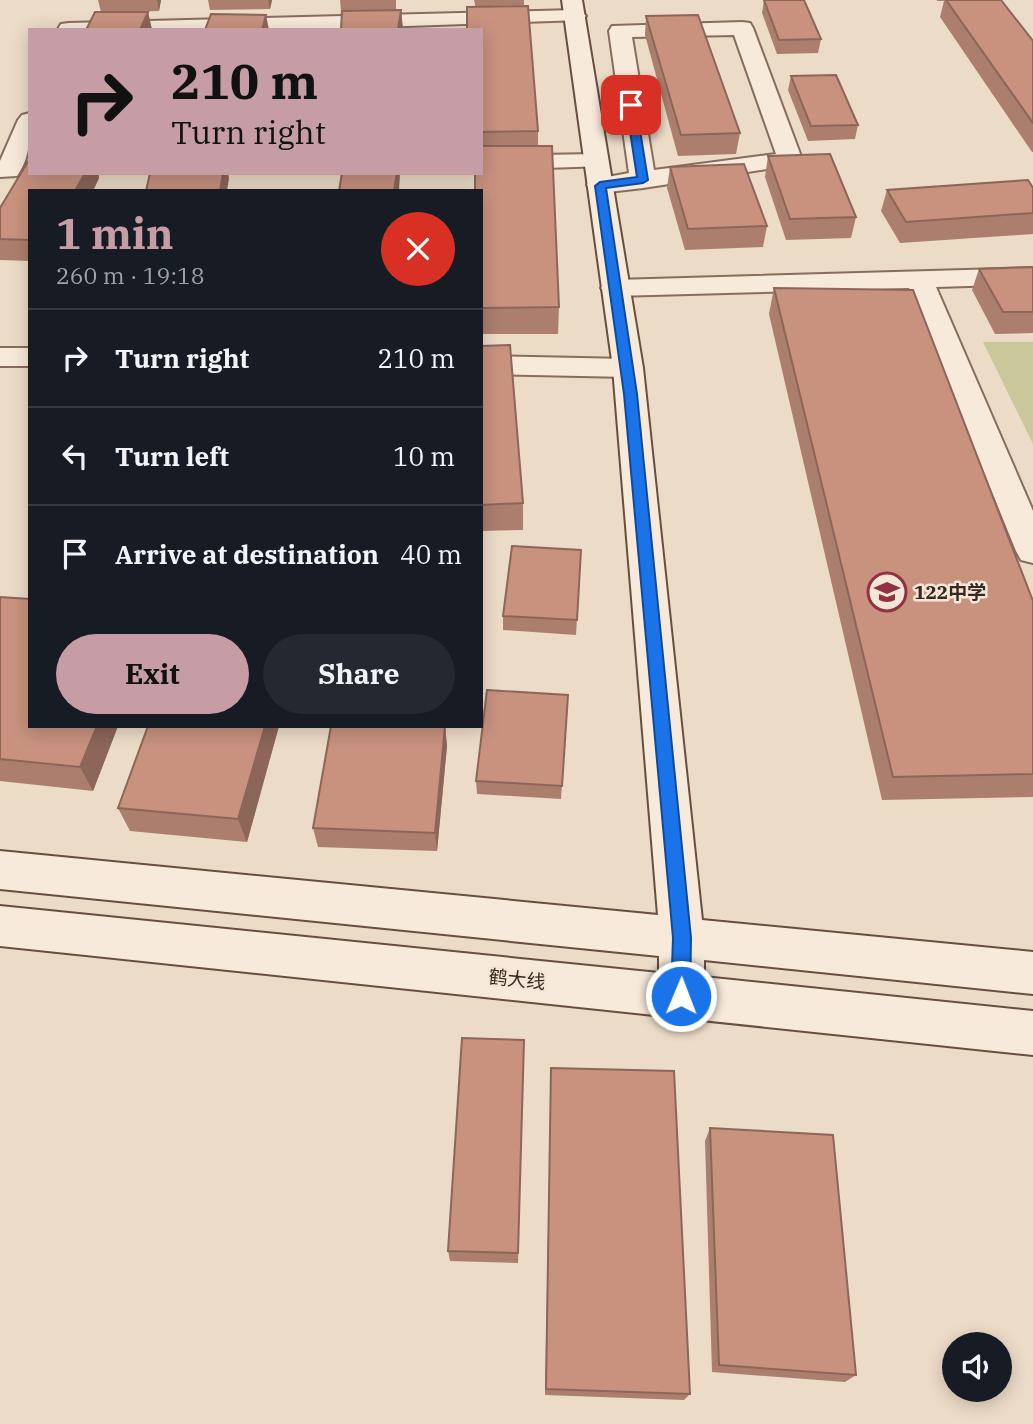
<!DOCTYPE html>
<html lang="en">
<head>
<meta charset="utf-8">
<style>
  :root { --surface:#171b24; --page:#242831; --text:#f1f3f6; --muted:#9ea1a6; --line:#363941; --accent:#c69ca5 }
  body { margin:0; font-family:"IBM Plex Serif","Noto Sans SC",serif; background:var(--page); color:var(--text); height:100vh; display:flex; flex-direction:column; font-size:26px; white-space:nowrap }
  * { box-sizing:border-box; margin:0 }
  p { font-size:23px; color:var(--muted) }
  .icon { flex:none; width:38px; height:38px; fill:none; stroke:currentColor; stroke-width:2; stroke-linecap:round; stroke-linejoin:round }
  .map { position:relative; flex:1; overflow:hidden }
  .sheet { position:absolute; left:28px; top:189px; width:455px; height:539px; display:flex; flex-direction:column; background:var(--surface); border-radius:0px; box-shadow:0 4px 18px #0003 }
  .sheet>* { flex:none }
  .guide { position:absolute; left:28px; top:28px; width:455px; height:147px; border-radius:0px; box-shadow:0 4px 18px #0003; background:#c69ca5; color:#111; overflow:hidden }
  .fabs { position:absolute; left:942px; top:1332px; display:grid; gap:14px }
  .fabs a { display:grid; place-items:center; width:70px; height:70px; border-radius:50%; background:var(--surface); box-shadow:0 4px 18px #0003; font-size:35px }
  .pin { position:absolute; display:grid; place-items:center; width:60px; height:60px; color:#fff; margin:-30px; border-radius:14px; box-shadow:0 4px 10px #0006 }
  .me { position:absolute; width:77px; margin:-38px; rotate:1deg; stroke-linejoin:round; filter:drop-shadow(0 0 5px #0008) }
  .turn { display:flex; align-items:center; gap:24px; height:147px; padding:0 28px; font-size:32px }
  .turn .icon { width:91px; height:91px; stroke-width:2.5 }
  .turn b { display:block; font-size:49px; line-height:60px }
  .round { display:grid; place-items:center; flex:none; width:74px; height:74px; border-radius:37px; background:var(--page) }
  .overview { display:flex; align-items:center; justify-content:space-between; height:119px; padding:0 28px }
  h1 { font-size:42px; font-weight:700; line-height:52px; color:var(--accent) }
  .primary-button { display:flex; gap:14px; margin-top:auto; padding:14px 28px }
  .primary-button a { flex:1; height:80px; border-radius:42px; background:var(--accent); color:#111; font-size:28px; font-weight:700; line-height:80px; text-align:center }
  .primary-button a+a { background:var(--page); color:var(--text) }
  ul { padding:0; list-style:none }
  li { display:flex; align-items:center; gap:21px; height:98px; padding:0 28px; border-top:2px solid var(--line) }
  li div { flex:1 }
  li b { display:block; font-size:26px }
  li em { font-style:normal }
  .map>svg:first-child { display:block }
  .green { fill:#cac89b }
  .lines { fill:none; stroke-linecap:round; stroke-linejoin:round }
  .street-casing { stroke:#876d5d; stroke-width:4 }
  .secondary-casing { stroke:#684e40; stroke-width:4 }
  .street { fill:#f7eada; fill-rule:evenodd }
  .secondary { fill:#f7eada; fill-rule:evenodd }
  .wall { fill:#ac7e6d }
  .shaded-wall { fill:#8c6659 }
  .building { fill:#c8927f; stroke:#8c6659; stroke-width:2 }
  .route { fill:#1a73e8; stroke:#114b97; stroke-width:2 }
  .labels { text-anchor:middle; dominant-baseline:central; stroke-width:5; stroke-linejoin:round; paint-order:stroke }
  .poi-label { font-size:19px; font-weight:bold; fill:#382820; stroke:#f4e6d6; text-anchor:start }
  .street-label { font-size:19px; fill:#382820; stroke:#f4e6d6 }
</style>
</head>
<body>
<div class="map">
<svg width="1033" height="1424" viewBox="0 0 1033 1424">
  <rect width="100%" height="100%" fill="#ecdbc7"/>
  <polygon class="green" points="983,342 1033,342 1033,444"/>
  <g class="lines">
    <defs>
      <g id="street">
        <polygon points="575,10 582,12 586,16 582,20 290,30 58,29 61,24 69,23"/>
        <path d="M742,22l8,1 3,5 49,131 -3,5 -156,24 -43,5 -9,-3 -4,-5 4,-5 38,-7 -20,-142 3,-5zM734,35l42,119 -122,16 -22,-133z"/>
        <path d="M30,113c0,23 1,43 -13,63l-17,1v-16l18,-41 4,-5z"/>
        <polygon points="596,154 605,156 608,161 605,166 481,170 481,156"/>
        <polygon points="1033,268 1033,284 936,287 1033,511 1033,563 1021,560 1016,551 909,288 615,296 605,294 601,288 605,282 615,280"/>
        <rect x="0" y="348" width="30" height="18"/>
        <polygon points="481,356 628,359 639,361 643,368 639,375 628,377 481,374"/>
      </g>
      <polygon id="secondary" points="562,0 582,0 643,368 702,920 1033,952 1033,994 704,960 704,977 1033,1011 1033,1055 0,946 0,906 659,973 659,956 0,889 0,851 658,915 613,368"/>
    </defs>
    <use href="#street" class="street-casing"/>
    <use href="#secondary" class="secondary-casing"/>
    <use href="#street" class="street"/>
    <use href="#secondary" class="secondary"/>
  </g>
  <g class="wall">
    <polygon points="98,0 161,0 159,11 131,12 148,12 152,30 86,30 101,12"/>
    <polygon points="208,0 272,0 270,9 210,10"/>
    <polygon points="340,0 396,0 396,10 401,10 403,30 341,11"/>
    <polygon points="474,0 524,0 524,5 490,6 538,131 538,146 559,307 558,334 481,334 481,30"/>
    <polygon points="764,0 821,39 818,53 777,54 762,13"/>
    <polygon points="937,0 1001,0 1033,41 1033,152 1032,152 940,17 944,1 937,1"/>
    <polygon points="646,16 740,133 736,154 678,156 645,35"/>
    <polygon points="791,76 858,125 855,139 808,141 788,90"/>
    <polygon points="768,156 856,217 851,238 786,240 765,177"/>
    <polygon points="30,158 30,173 98,173 99,178 93,191 30,191 30,261 0,260 0,208"/>
    <polygon points="670,167 767,226 763,247 685,250 667,188"/>
    <polygon points="1033,188 1033,234 900,243 881,211 887,190"/>
    <polygon points="1033,267 1033,333 995,334 972,290 979,269"/>
    <polygon points="774,288 1033,601 1033,797 882,800 769,314"/>
    <polygon points="481,346 523,503 523,530 481,531"/>
    <polygon points="581,550 576,635 503,630 503,616"/>
    <polygon points="0,597 30,726 118,726 93,791 0,781"/>
    <polygon points="568,695 561,799 477,794 476,781"/>
    <polygon points="279,726 247,842 130,831 118,808"/>
    <polygon points="445,726 447,746 437,851 318,847 313,828"/>
    <polygon points="524,1040 518,1263 450,1261 448,1251"/>
    <polygon points="551,1068 690,1394 684,1400 545,1395"/>
    <polygon points="710,1128 856,1375 845,1382 712,1372 705,1141"/>
  </g>
  <g class="shaded-wall">
    <polygon points="157,0 161,0 159,11"/>
    <polygon points="268,0 272,0 270,9"/>
    <polygon points="401,10 403,30 398,30"/>
    <polygon points="148,12 152,30 140,30"/>
    <polygon points="266,15 269,30 262,30"/>
    <polygon points="85,173 98,173 99,178 93,191 75,191"/>
    <polygon points="223,173 228,173 229,178 227,191 220,191"/>
    <polygon points="397,173 400,173 399,191 394,191"/>
    <polygon points="97,726 118,726 93,791 80,767"/>
    <polygon points="265,726 279,726 247,842 238,819"/>
    <polygon points="445,726 447,746 437,851 435,833"/>
  </g>
  <g class="building">
    <polygon points="764,0 804,0 821,39 779,40"/>
    <polygon points="946,0 1001,0 1033,41 1033,123"/>
    <polygon points="528,6 538,131 481,132 481,30 467,30 467,7"/>
    <polygon points="401,10 398,30 341,30 342,11"/>
    <polygon points="95,12 148,12 140,30 86,30"/>
    <polygon points="211,14 266,15 262,30 205,30"/>
    <polygon points="698,15 740,133 681,135 646,16"/>
    <polygon points="836,75 858,125 811,126 791,76"/>
    <polygon points="481,146 552,146 559,307 481,308 481,191 475,191 475,173 481,173"/>
    <polygon points="830,154 856,217 790,219 768,156"/>
    <polygon points="30,158 30,173 85,173 75,191 30,191 30,240 0,239 0,208"/>
    <polygon points="744,164 767,226 688,229 670,167"/>
    <polygon points="150,173 223,173 220,191 146,191"/>
    <polygon points="342,173 397,173 394,191 339,191"/>
    <polygon points="1028,180 1033,188 1033,213 906,222 887,190"/>
    <polygon points="1033,267 1033,312 1003,312 979,269"/>
    <polygon points="774,288 913,290 1033,601 1033,774 893,777"/>
    <polygon points="510,345 523,503 481,505 481,346"/>
    <polygon points="512,546 581,550 577,620 503,616"/>
    <polygon points="0,597 30,599 30,726 97,726 80,767 0,759"/>
    <polygon points="487,690 568,695 562,786 476,781"/>
    <polygon points="148,726 265,726 238,819 118,808"/>
    <polygon points="331,726 445,726 435,833 313,828"/>
    <polygon points="462,1038 524,1040 518,1253 448,1251"/>
    <polygon points="551,1068 674,1071 690,1394 546,1389"/>
    <polygon points="710,1128 833,1135 856,1375 719,1365"/>
  </g>
  <polygon class="route" points="631,102 636,105 648,180 643,183 606,188 637,394 691,938 690,996 687,1003 681,1005 674,1003 671,996 673,938 624,394 595,186 600,182 637,177 626,105"/>
  <defs>
    <symbol id="school-ring" viewBox="-11 -11 22 22"><circle r="9.5" fill="#f4e6d6" stroke="#923141" stroke-width="1.5"/><path d="M0-5L7-2L0 1L-7-2ZM-4 1L0 2.5L4 1V4Q0 6-4 4Z" fill="#923141"/></symbol>
  </defs>
  <g fill-rule="evenodd">
    <use href="#school-ring" x="865" y="570" width="44" height="44"/>
  </g>
  <g class="labels">
    <g class="poi-label">
      <text x="914" y="592">122中学</text>
    </g>
    <g class="street-label">
      <text transform="translate(517 979) rotate(6)">鹤大线</text>
    </g>
  </g>
</svg>
<div class="fabs">
<a><svg class="icon" aria-label="sound" viewBox="0 0 24 24"><path d="M4 9h4l5-4v14l-5-4H4zM17 9q2 3 0 6"/></svg></a>
</div>
<div class="pin" style="left:631px;top:105px;background:#d93025"><svg class="icon" aria-label="arrive" viewBox="0 0 24 24"><path d="M6 21V4h12l-3 4 3 4H6"/></svg></div>
<svg class="me" style="left:681px;top:996px" viewBox="-20 -20 40 40"><circle r="17" fill="#1a73e8" stroke="#fff" stroke-width="3"/><path d="M0-11L8 9 0 5-8 9z" fill="#fff"/></svg>
<div class="guide">
<div class="turn"><svg class="icon" aria-label="right" viewBox="0 0 24 24"><path d="M7 20v-9h11M14 6l5 5-5 5"/></svg><div><b>210 m</b>Turn right</div></div>
</div>
<section class="sheet">
<div class="overview"><div><h1>1 min</h1><p>260 m · 19:18</p></div><a class="round" style="background:#d93025;color:#fff"><svg class="icon" aria-label="close" viewBox="0 0 24 24"><path d="M6 6l12 12M18 6L6 18"/></svg></a></div>
<ul>
<li><svg class="icon" aria-label="right" viewBox="0 0 24 24"><path d="M7 20v-9h11M14 6l5 5-5 5"/></svg><div><b>Turn right</b></div><em>210 m</em></li>
<li><svg class="icon" aria-label="left" viewBox="0 0 24 24"><path d="M17 20v-9H6M10 6l-5 5 5 5"/></svg><div><b>Turn left</b></div><em>10 m</em></li>
<li><svg class="icon" aria-label="arrive" viewBox="0 0 24 24"><path d="M6 21V4h12l-3 4 3 4H6"/></svg><div><b>Arrive at destination</b></div><em>40 m</em></li>
</ul>
<div class="primary-button"><a>Exit</a><a>Share</a></div>
</section>
</div>
</body>
</html>
